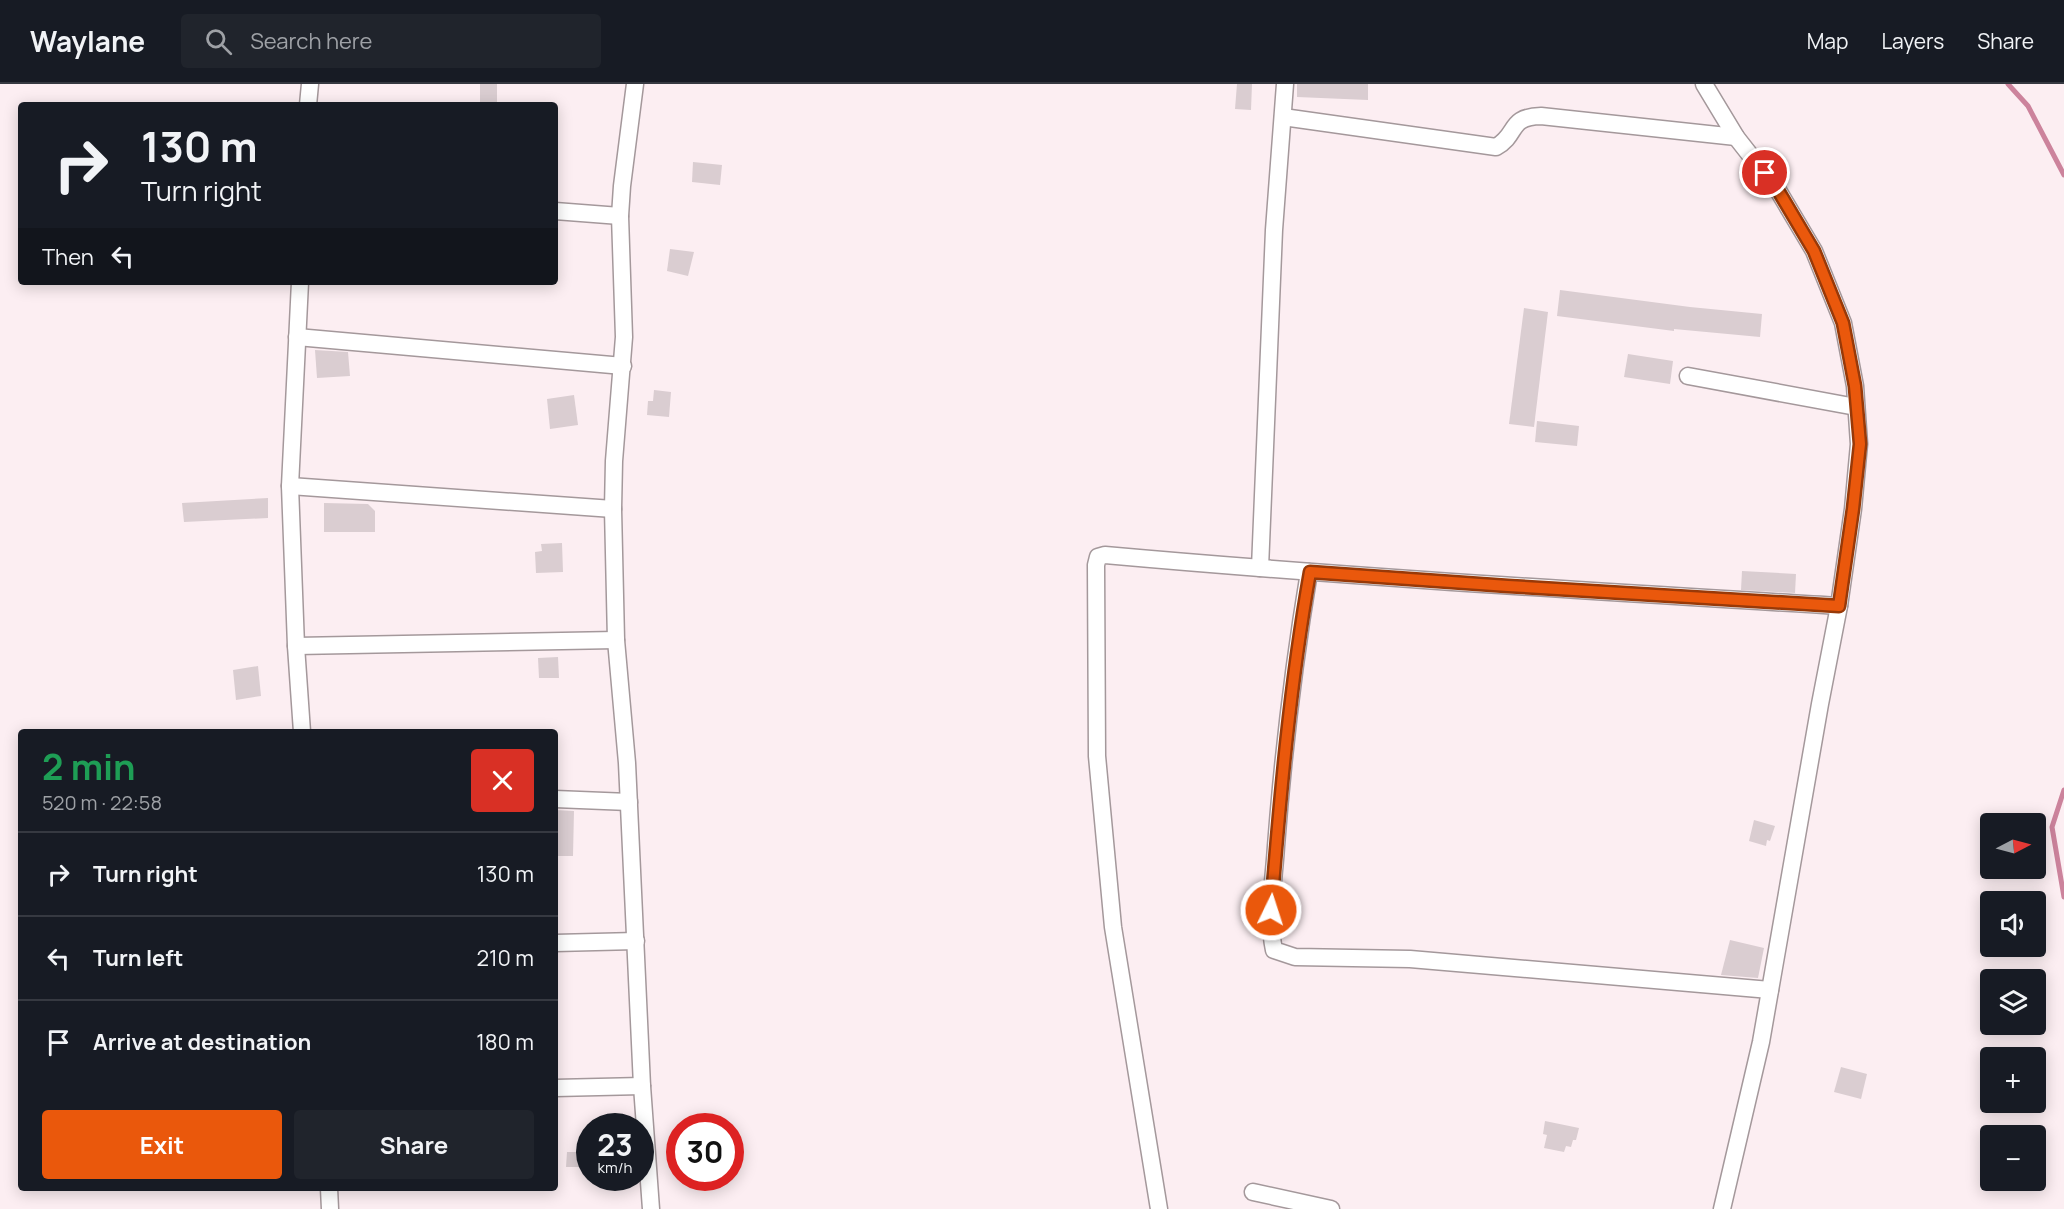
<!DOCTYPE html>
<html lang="en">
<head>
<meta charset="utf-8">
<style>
  :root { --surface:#171b24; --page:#20242c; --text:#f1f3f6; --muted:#9ea1a6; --line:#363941; --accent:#ea580c }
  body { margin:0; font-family:Manrope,sans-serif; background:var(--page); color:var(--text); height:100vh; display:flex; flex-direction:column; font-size:22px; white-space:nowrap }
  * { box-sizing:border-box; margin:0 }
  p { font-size:20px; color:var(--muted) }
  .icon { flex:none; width:33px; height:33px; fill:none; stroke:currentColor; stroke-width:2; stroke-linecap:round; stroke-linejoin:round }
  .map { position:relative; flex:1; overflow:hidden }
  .details { position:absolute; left:18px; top:645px; width:540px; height:462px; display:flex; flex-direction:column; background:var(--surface); border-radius:6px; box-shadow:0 3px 15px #0003 }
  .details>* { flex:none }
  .guide { position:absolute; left:18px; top:18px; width:540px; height:183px; border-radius:6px; box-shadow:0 3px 15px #0003; background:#171b24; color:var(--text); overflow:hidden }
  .needle { width:39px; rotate:84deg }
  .fabs { position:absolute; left:1980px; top:729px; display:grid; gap:12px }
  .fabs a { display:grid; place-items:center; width:66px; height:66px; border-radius:6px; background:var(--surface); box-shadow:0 3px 15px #0003; font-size:30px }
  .speed { position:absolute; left:576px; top:1029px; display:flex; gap:12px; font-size:30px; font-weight:700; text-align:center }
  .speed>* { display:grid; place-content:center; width:78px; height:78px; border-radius:50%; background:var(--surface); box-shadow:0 3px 15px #0003; line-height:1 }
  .speed small { font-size:15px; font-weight:400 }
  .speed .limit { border:9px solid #d22; background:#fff; color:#111 }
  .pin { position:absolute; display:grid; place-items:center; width:51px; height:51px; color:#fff; margin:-26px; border:3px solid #fff; border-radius:50%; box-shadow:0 2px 6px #0007 }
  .me { position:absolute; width:66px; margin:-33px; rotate:4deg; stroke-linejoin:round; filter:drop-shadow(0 0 4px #0008) }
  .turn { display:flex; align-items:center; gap:21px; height:126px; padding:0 24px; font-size:27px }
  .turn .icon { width:78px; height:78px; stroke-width:2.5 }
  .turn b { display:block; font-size:42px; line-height:51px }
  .then { display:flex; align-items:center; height:57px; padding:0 24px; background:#0003; gap:12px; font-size:22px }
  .round { display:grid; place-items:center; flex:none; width:63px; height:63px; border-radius:6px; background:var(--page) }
  .overview { display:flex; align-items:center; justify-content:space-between; height:102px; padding:0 24px }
  h1 { font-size:36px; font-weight:700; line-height:45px; color:#1e9e55 }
  .cta { display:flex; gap:12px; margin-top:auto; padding:12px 24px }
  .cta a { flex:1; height:69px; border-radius:6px; background:var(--accent); color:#fff; font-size:24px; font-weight:700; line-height:69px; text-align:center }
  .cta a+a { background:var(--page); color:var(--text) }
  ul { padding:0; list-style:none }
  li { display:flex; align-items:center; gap:18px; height:84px; padding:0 24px; border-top:2px solid var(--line) }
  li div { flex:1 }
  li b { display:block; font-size:22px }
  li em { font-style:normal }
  header { display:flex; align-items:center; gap:36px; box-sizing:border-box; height:84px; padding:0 30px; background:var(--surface); border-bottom:2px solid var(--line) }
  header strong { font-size:28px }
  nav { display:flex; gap:33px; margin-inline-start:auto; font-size:21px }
  .search { width:420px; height:54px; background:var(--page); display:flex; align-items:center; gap:15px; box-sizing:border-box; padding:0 21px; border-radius:6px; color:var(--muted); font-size:22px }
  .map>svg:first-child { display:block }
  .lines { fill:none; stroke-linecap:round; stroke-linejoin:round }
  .stream { stroke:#cc839c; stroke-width:5 }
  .building { fill:#dacdd1 }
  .minor-casing { stroke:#a4989b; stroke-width:19 }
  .minor { stroke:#fff; stroke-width:16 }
  .route-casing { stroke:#983908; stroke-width:15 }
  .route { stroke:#ea580c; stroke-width:10 }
</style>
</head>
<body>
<header>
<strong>Waylane</strong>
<div class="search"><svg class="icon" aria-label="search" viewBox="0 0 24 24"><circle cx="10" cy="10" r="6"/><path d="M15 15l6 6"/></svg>Search here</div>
<nav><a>Map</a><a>Layers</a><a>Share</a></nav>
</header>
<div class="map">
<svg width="2064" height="1125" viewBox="0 0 2064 1125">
  <rect width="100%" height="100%" fill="#fceef2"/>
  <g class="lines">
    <g class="stream">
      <polyline points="2008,0 2028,22 2064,91"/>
      <polyline points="2064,706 2052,743 2064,813"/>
    </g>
  </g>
  <g class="building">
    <rect x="480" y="0" width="17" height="21"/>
    <polygon points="1237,0 1252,0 1251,26 1235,25"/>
    <polygon points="1297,0 1368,0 1368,16 1297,13"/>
    <polygon points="693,78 722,81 720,101 692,98"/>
    <polygon points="670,165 694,168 688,192 667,187"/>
    <polygon points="1560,206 1690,223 1762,230 1760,253 1674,245 1674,247 1557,232"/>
    <polygon points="1524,224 1548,228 1534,343 1509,340"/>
    <polygon points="315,266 348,268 350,292 317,294"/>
    <polygon points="1628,270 1673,277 1670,300 1624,293"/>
    <polygon points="654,306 671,308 669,333 647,331 648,317 653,317"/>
    <polygon points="574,311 578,341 550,345 547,315"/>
    <polygon points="1537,337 1579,342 1577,362 1535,358"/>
    <polygon points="268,414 268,434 184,438 182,419"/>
    <polygon points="324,419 368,420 375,427 375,448 324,448"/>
    <polygon points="562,459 563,488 536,489 535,468 542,467 541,460"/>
    <polygon points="1742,487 1796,490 1795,509 1741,506"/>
    <polygon points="558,573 559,594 539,594 538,574"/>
    <polygon points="258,582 261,612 236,616 233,586"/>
    <polygon points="555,726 574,727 573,772 555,772"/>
    <polygon points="1754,736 1775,742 1770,757 1767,756 1766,762 1749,757"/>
    <polygon points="1730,856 1764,864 1758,894 1721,891"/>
    <polygon points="1841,983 1867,990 1861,1015 1834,1008"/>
    <polygon points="1545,1037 1579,1044 1576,1056 1573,1056 1571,1063 1566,1062 1564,1068 1544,1064 1547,1051 1543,1050"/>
    <polygon points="567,1068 590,1068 590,1083 566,1083"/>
  </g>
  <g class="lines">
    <defs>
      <g id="minor">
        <polyline points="635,0 622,102 620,132 624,253 614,377 613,425 616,556 627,679 642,1002 651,1125"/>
        <polyline points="1704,0 1736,53 1779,108 1814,167 1843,239 1855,302 1859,360 1853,425 1839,522 1820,620 1761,958 1722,1125"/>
        <polyline points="308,21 310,0"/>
        <path d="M1283,33l213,30c23,-13 11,-30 45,-31l195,21"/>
        <polyline points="555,127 620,132"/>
        <polyline points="300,198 290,402 296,562 302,648"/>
        <polyline points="297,253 623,282"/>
        <polyline points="1688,292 1856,323"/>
        <polyline points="290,402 613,425"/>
        <polyline points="1260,484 1274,146 1285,0"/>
        <path d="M1309,488c-15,90 -26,182 -33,274 -2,34 -9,71 -2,104l21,7 115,2 360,31"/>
        <polyline points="296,562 616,556"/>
        <polyline points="555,715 629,718"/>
        <polyline points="555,859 636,857"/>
        <polyline points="555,1004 642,1002"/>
        <polyline points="329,1104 330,1125"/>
        <polyline points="1253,1108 1331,1125"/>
        <path d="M1159,1125l-46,-282 -16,-171 -1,-191 2,-8 7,-2c244,22 489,36 734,51"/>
      </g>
    </defs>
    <use href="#minor" class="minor-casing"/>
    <use href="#minor" class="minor"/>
  </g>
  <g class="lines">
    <defs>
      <path id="route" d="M1271,826c9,-113 19,-226 39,-338l198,14 331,20 14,-97 7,-65 -5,-58 -12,-63 -29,-72 -35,-59 -14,-19"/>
    </defs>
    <use href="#route" class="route-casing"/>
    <use href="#route" class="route"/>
  </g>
</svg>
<div class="fabs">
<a><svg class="needle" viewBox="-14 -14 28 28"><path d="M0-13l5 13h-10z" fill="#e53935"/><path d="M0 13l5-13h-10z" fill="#9ea1a6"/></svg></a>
<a><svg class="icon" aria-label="sound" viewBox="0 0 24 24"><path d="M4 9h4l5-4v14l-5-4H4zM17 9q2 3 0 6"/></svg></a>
<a><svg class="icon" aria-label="layers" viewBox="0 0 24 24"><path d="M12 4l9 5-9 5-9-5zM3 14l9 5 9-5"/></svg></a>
<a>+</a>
<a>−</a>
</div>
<div class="speed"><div>23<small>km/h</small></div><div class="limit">30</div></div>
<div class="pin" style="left:1765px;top:89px;background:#d93025"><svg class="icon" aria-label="arrive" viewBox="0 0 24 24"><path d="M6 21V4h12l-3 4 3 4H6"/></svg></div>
<svg class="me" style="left:1271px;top:826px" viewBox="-20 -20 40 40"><circle r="17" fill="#ea580c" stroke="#fff" stroke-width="3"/><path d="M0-11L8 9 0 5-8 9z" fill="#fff"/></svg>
<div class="guide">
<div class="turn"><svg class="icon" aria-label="right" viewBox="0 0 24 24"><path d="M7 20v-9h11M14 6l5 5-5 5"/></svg><div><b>130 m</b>Turn right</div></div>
<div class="then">Then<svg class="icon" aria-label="left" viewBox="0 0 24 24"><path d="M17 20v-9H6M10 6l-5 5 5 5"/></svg></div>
</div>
<section class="details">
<div class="overview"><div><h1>2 min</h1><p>520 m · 22:58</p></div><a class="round" style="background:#d93025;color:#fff"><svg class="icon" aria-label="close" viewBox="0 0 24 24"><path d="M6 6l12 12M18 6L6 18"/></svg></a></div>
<ul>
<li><svg class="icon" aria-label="right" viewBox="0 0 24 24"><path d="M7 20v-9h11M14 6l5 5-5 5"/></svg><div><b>Turn right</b></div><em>130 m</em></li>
<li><svg class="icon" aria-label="left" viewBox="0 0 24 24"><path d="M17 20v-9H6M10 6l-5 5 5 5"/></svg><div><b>Turn left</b></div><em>210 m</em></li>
<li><svg class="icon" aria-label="arrive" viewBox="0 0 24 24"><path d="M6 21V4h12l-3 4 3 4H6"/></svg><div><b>Arrive at destination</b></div><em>180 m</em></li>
</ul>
<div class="cta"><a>Exit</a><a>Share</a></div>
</section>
</div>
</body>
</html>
